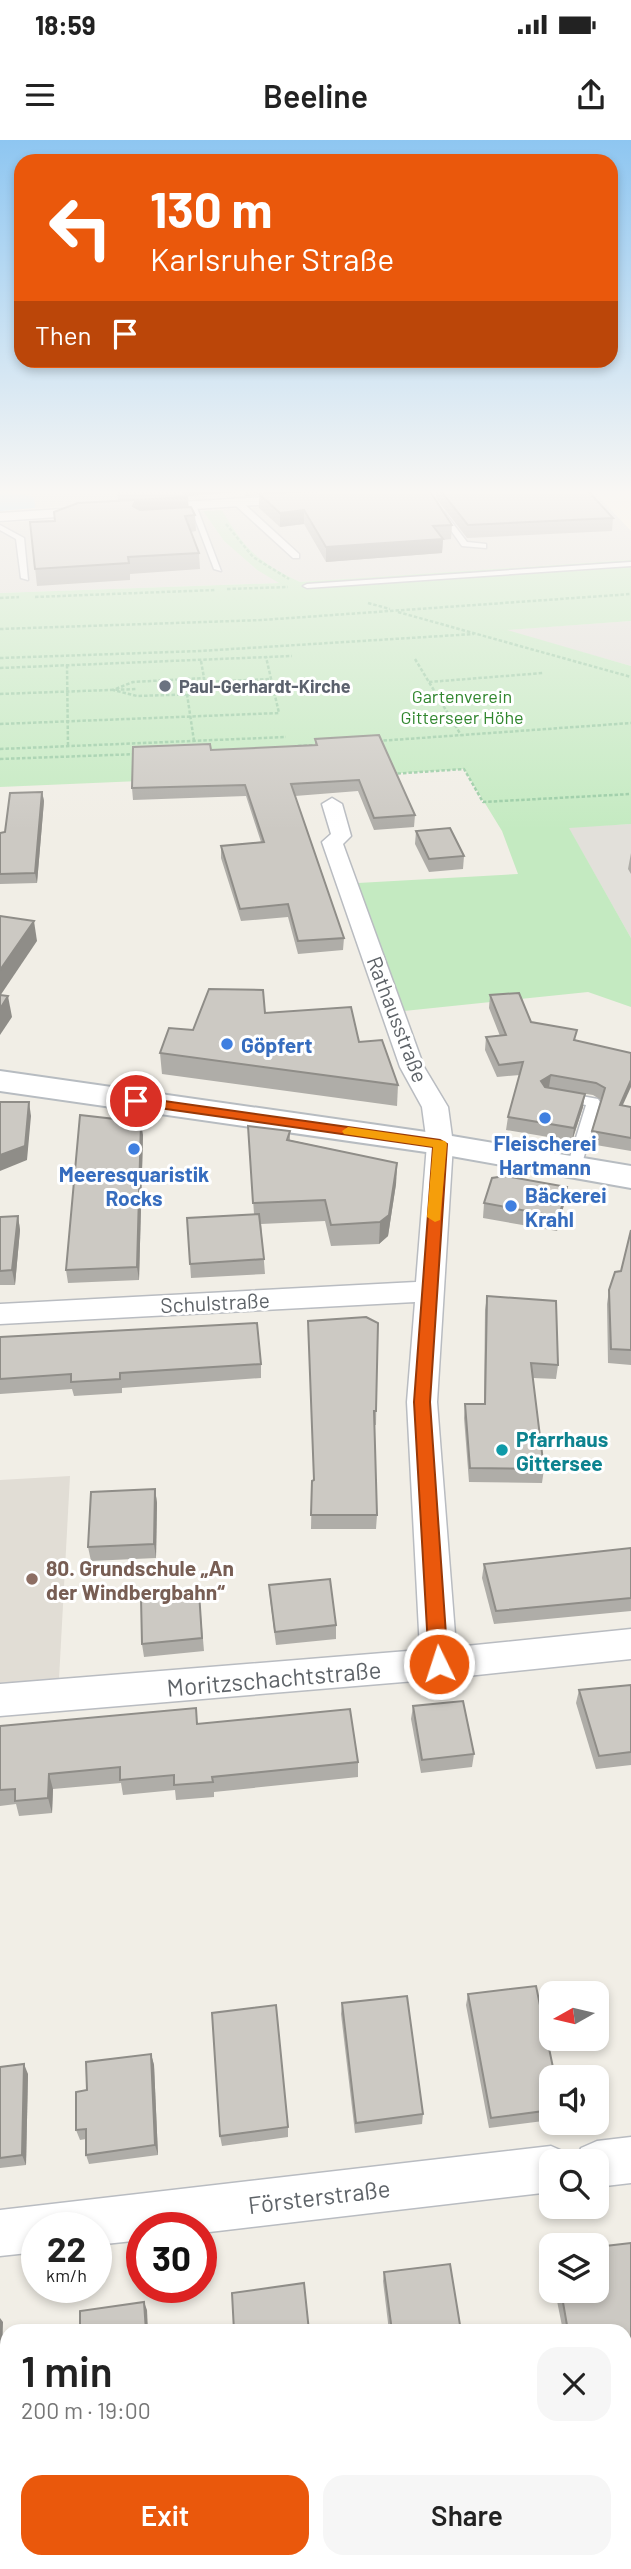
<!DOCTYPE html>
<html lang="en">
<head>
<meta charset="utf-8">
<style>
  :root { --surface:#fff; --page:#f6f6f6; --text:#222; --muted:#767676; --accent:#ea580c }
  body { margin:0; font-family:Barlow,sans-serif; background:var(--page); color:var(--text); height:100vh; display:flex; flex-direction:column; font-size:26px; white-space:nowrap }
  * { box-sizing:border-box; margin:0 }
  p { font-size:23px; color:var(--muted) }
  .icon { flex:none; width:38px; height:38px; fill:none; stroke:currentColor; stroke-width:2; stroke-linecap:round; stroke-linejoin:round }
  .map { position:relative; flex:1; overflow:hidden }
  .side { position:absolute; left:0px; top:2184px; width:632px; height:245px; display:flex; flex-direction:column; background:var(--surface); border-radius:21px 21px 0 0; box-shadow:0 4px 10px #0003 }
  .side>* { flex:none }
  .banner { position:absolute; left:14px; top:14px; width:604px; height:214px; border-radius:21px; box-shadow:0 4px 10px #0003; background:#ea580c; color:#fff; overflow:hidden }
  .needle { width:46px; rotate:262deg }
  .buttons { position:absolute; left:539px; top:1841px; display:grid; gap:14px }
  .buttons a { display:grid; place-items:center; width:70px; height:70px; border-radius:14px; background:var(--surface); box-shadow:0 4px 10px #0003; font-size:35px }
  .speed { position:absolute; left:21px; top:2072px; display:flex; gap:14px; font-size:35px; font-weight:700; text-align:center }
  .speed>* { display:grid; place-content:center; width:91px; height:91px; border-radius:50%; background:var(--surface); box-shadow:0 4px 10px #0003; line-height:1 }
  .speed small { font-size:18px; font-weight:400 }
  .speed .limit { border:10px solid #d22; background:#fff; color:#111 }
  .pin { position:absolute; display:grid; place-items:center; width:60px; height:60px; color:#fff; margin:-30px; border:4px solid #fff; border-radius:50%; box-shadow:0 2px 7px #0007 }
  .me { position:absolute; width:77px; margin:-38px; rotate:356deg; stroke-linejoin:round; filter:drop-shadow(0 0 5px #0008) }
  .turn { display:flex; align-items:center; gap:24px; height:147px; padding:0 21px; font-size:32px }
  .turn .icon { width:91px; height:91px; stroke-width:2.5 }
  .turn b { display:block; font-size:49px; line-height:60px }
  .then { display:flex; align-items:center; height:66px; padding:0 21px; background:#0003; gap:14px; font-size:26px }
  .round { display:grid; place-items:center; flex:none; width:74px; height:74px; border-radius:21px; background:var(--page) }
  .headline { display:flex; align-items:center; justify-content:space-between; height:119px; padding:0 21px }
  h1 { font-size:42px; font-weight:600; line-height:52px }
  .primary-button { display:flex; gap:14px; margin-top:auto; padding:14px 21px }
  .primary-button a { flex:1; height:80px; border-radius:21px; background:var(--accent); color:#fff; font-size:28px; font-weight:600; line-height:80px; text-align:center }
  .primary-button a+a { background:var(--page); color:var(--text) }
  .status { display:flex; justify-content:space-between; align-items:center; height:49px; padding:0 35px; background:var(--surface); direction:ltr }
  .status svg { height:19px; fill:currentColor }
  header { display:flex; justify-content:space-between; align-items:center; height:91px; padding:0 21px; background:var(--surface); font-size:32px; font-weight:600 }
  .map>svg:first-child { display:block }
  .commercial { fill:#fff5dd }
  .industrial { fill:#e2e0da }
  .education { fill:#e1ddd5 }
  .green { fill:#c4eac1 }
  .water { fill:#a8e0ff }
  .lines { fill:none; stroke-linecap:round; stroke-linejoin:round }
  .lane-casing { stroke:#b9bcc1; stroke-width:3 }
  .street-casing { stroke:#b9bcc1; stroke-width:3 }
  .secondary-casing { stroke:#b7bcc1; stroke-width:4 }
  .path { stroke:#99cca4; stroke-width:2.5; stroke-dasharray:3.5 2; stroke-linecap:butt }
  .lane { fill:#fff; fill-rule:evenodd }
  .street { fill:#fff; fill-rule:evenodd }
  .secondary { fill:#fff; fill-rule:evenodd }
  .wall { fill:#afada8 }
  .shaded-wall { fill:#8f8d88 }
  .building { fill:#ccc9c3; stroke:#8f8d88; stroke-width:2 }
  .route { fill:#ea580c; stroke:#983908; stroke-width:2 }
  .slow { fill:#f59e0b }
  .worship-dot { fill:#6b7280; stroke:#fff; stroke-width:2.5 }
  .shop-dot { fill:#3f7fe0; stroke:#fff; stroke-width:2.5 }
  .culture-dot { fill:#0f9aa8; stroke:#fff; stroke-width:2.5 }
  .education-dot { fill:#8d6e63; stroke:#fff; stroke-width:2.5 }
  .labels { text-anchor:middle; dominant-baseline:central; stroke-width:6; stroke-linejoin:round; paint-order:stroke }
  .far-worship-label { font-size:18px; font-weight:bold; fill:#5b616d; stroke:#fff; text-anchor:start }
  .far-park-label { font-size:18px; fill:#30862e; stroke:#fff }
  .street-label { font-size:21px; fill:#5e6368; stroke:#fff }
  .shop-label { font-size:21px; font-weight:bold; fill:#366cbe; stroke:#fff; text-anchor:start }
  .culture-label { font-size:21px; font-weight:bold; fill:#0d838f; stroke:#fff; text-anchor:start }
  .education-label { font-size:21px; font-weight:bold; fill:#785e54; stroke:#fff; text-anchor:start }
  .near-street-label { font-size:24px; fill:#5e6368; stroke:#fff }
</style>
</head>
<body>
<div class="status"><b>18:59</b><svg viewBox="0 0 49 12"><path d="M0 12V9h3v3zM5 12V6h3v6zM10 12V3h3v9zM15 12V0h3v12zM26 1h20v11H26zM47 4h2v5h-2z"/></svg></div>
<header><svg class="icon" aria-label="menu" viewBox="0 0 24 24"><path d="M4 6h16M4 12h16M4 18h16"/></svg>Beeline<svg class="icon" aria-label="share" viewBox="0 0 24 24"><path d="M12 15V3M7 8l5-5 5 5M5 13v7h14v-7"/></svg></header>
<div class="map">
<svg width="631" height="2429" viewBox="0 0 631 2429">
  <rect width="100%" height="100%" fill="#f1eee6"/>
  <polygon class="commercial" points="592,350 631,350 631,391 629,389"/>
  <g class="industrial">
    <polygon points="0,350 202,350 207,358 35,368 33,357"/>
    <polygon points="528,350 592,350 631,391 631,420 300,442 269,428 238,399 222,370"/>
    <polygon points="203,371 224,401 257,430 280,443 0,453 0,383"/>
    <polygon points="631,481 631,526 504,490"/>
    <polygon points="631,684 631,798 568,687"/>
  </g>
  <polygon class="education" points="70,1336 59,1539 0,1543 0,1340"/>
  <path class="green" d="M222,370c22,39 37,53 78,72l331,-22v61l-124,9 124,36v158l-62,4 62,110v69l-43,-15 -184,19 -46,-128 160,-9 -16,-43 -38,-62 -140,9 -21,-4 -303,13v-194l279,-10 -22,-13 -33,-29 -21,-30z"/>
  <polygon class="water" points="0,350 34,357 35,368 0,371"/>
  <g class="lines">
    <defs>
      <g id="lane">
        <polygon points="235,361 241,361 299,414 299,418 293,418 235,365"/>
        <polygon points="189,363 196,365 221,431 214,429"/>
        <polygon points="438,372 444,372 467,402 486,404 486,408 462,406"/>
        <polygon points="0,385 24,398 28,440 21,438 16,399 0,390"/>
        <polygon points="631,422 631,426 307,448 303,446 307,444"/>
        <polygon points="565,953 598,959 600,962 581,1027 574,1031 567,1027 586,965 560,960 560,954"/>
      </g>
      <g id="street">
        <polygon points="300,355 305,356 305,362 147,372 140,368 147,364"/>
        <polygon points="94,367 101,371 99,374 0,381 0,373"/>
        <polygon points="332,658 342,664 351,696 343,704 424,927 448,967 453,1004 437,1262 456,1507 631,1489 631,1519 439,1539 0,1576 0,1544 420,1510 407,1262 415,1162 0,1184 0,1164 416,1142 427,1004 422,967 400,927 322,702 331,694 322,664"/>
        <polygon points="631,1997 631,2043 597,2047 597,2021 576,2021 581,2008 597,2001"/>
        <polygon points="551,2006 567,2013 570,2021 551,2021 551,2052 201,2093 201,2088 142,2088 142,2100 96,2105 96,2088 37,2088 37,2112 0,2116 0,2070"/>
      </g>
      <polygon id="secondary" points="0,931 440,994 631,1026 631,1048 440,1014 0,951"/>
    </defs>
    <use href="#lane" class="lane-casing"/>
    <use href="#street" class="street-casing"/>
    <use href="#secondary" class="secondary-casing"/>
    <g class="path">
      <polyline points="226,384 253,417 289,439"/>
      <polyline points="227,449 288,447"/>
      <polyline points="35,457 215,450"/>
      <polyline points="0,458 19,457"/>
      <polyline points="368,463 390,469"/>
      <polyline points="398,472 631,537"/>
      <polyline points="0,489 262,480 631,454"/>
      <polyline points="0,518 200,511 474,494"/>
      <polyline points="415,519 461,595"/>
      <polyline points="201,521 204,538"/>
      <polyline points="67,525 68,607"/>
      <polyline points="0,528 292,516"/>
      <polygon points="204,538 206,549 200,554 137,556 113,550 133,542"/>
      <polyline points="205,542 271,539"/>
      <polyline points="429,542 543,533"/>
      <polyline points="0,554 137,549"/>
      <polyline points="187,554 194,601"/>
      <polyline points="0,584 279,573 266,517"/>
      <polyline points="378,601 631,583"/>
      <polyline points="298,606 317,605"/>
      <polyline points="0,609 286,597"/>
      <polyline points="0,619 139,614"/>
      <polyline points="392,634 464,629 483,662 631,654"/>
    </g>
    <use href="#lane" class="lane"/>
    <use href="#street" class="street"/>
    <use href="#secondary" class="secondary"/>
  </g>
  <g class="wall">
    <polygon points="137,350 429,350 452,385 451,399 443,400 442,413 326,422 304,384 280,387 259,368 259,355 246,356 242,352 184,356 188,367 195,375 196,391 191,392 199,413 200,429 130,434 130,440 37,446 30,382 55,381 118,361 117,351"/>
    <polygon points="436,350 587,350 613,378 612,391 467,398 436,358"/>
    <polygon points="315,599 415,675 414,687 374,690 358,651 295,656 344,798 343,810 298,814 288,777 241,781 221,718 221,706 261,702 246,656 133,660 132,648 211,610 315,606"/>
    <polygon points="42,652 44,661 37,743 0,744 0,693 5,692"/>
    <polygon points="416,691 464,716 463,729 429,732 415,704"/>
    <polygon points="631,713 631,734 628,729"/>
    <polygon points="490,855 531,882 576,900 623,966 631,967 631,1011 590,1004 592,991 601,960 593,955 549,948 583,967 572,1001 506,990 508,977 520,935 497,937 485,910 486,897 500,896 489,868"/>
    <polygon points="265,873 359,902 398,945 397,966 162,934 160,913 193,890"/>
    <polygon points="248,986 290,991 290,1000 397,1023 396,1044 388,1096 379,1104 331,1106 325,1081 261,1084 265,1134 191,1138 187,1078 254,1074"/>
    <polygon points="143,995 139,1140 68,1143 66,1130"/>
    <polygon points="567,1047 565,1061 557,1091 483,1078 484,1063"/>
    <polygon points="18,1076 20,1090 15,1145 0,1145 0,1077"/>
    <polygon points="631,1090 631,1225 608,1223 607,1164 609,1150 621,1131"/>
    <polygon points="487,1156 558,1225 556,1239 533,1238 544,1329 542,1343 469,1342 464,1278 465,1264 484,1264 485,1170"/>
    <polygon points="378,1183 376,1285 374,1285 377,1375 376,1389 311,1389 312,1341 314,1341"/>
    <polygon points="0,1197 261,1224 261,1238 122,1248 122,1253 74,1256 72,1249 0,1254"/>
    <polygon points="155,1349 157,1363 156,1418 91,1421 88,1407"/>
    <polygon points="631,1408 631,1471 494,1484 482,1438 484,1424"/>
    <polygon points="269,1445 336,1485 336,1499 276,1505 270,1459"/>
    <polygon points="199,1452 204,1511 144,1517 142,1504"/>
    <polygon points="631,1545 631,1625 596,1629 576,1563 579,1550"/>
    <polygon points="413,1566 474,1614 472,1627 421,1633 411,1579"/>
    <polygon points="198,1584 358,1622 358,1637 214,1652 214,1657 176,1660 175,1650 123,1655 121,1643 53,1649 52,1673 19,1676 16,1664 0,1666 0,1586"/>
    <polygon points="468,1854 551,1937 551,1980 489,1988 466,1865"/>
    <polygon points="342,1863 423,1974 422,1984 355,1993 341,1874"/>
    <polygon points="151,1914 154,1925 158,2015 89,2024 86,2015 86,1999 80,2000 76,1990 87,1950"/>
    <polygon points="0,1927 28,1934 26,2025 0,2028"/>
    <polygon points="288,1987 288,1997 222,2006 220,1996"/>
    <polygon points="631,2103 631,2205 625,2205 625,2191 563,2191 555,2151 597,2151"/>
    <polygon points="384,2132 461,2191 389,2191 383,2141"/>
  </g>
  <g class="shaded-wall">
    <polygon points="183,350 242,350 242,352 184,356"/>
    <polygon points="188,357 189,373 137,378 133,366 135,362"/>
    <polygon points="304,370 304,384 280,387 280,373"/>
    <polygon points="443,399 442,413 326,422 326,407"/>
    <polygon points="42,652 44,661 37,743 35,733"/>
    <polygon points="34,781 37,801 0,856 0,830"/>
    <polygon points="8,856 12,877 0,895 0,869"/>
    <polygon points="551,935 549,947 539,953 541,941"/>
    <polygon points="631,940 631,947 617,978 620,965"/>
    <polygon points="585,954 583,967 572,1001 574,988"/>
    <polygon points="29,962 31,976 27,1020 0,1031 0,1015"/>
    <polygon points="141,982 143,995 139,1140 137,1127"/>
    <polygon points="397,1023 396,1044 388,1096 379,1104 380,1082"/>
    <polygon points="567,1047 565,1061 557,1091 559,1077"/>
    <polygon points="18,1076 20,1090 15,1145 12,1130"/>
    <polygon points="155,1349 157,1363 156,1418 154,1404"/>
    <polygon points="49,1634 53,1649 52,1673 48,1658"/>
    <polygon points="151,1914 154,1925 158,2015 155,2005"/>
    <polygon points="24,1924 28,1934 26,2025 22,2015"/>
    <polygon points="144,2162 147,2170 148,2191 146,2191"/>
    <polygon points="0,2178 3,2182 0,2290"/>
  </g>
  <g class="building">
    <polygon points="337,350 429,350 452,385 433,386 443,399 326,407 304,370 280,373 259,354"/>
    <polygon points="440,350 587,350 613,378 468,385"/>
    <polygon points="188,357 135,362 133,366 140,370 191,367 195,375 185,376 199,413 128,417 129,423 35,429 30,382 55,381 54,372 78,363"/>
    <polygon points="379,595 415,675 374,678 359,640 291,644 344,798 298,801 288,764 240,769 221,706 264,702 245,645 132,648 133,607 210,604 211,610 317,605 315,599"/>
    <polygon points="42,652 35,733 0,734 0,693 5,692 10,653"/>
    <polygon points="450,688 464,716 429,719 416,691"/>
    <polygon points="0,776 34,781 0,830"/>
    <polygon points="209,849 263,850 265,873 351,867 359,902 382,900 398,945 160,913 169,888 193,890"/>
    <polygon points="519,853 531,882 577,890 574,900 631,913 631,940 620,965 631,967 631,998 592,991 605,948 596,943 551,935 541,941 545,947 585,954 574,988 508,977 523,922 499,925 486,897 506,895 490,855"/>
    <polygon points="0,855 8,856 0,869"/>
    <polygon points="0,962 29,962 25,1006 0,1015"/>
    <polygon points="80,975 141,982 137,1127 66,1130"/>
    <polygon points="248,986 290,991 287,1000 397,1023 389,1075 380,1082 331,1085 325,1060 253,1063"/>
    <polygon points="505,1036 567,1047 559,1077 484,1063 492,1038"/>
    <polygon points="259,1074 264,1119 190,1124 187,1078"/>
    <polygon points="18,1076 12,1130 0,1131 0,1077"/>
    <polygon points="631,1090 631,1210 611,1209 609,1150 615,1132 621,1131"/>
    <polygon points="487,1156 556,1161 558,1225 531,1223 544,1329 470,1328 465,1264 485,1264"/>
    <polygon points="366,1177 378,1183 376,1271 374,1271 377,1375 311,1375 312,1341 314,1340 308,1181"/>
    <polygon points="257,1183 261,1224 120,1233 120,1239 71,1242 71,1234 0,1239 0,1197"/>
    <polygon points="155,1349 154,1404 88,1407 91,1352"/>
    <polygon points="631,1408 631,1458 496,1471 484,1424"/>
    <polygon points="330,1439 336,1485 275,1492 269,1445"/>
    <polygon points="199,1452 202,1498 142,1504 141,1458"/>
    <polygon points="631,1545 631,1612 599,1616 579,1550"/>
    <polygon points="463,1561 474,1614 422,1620 413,1566"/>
    <polygon points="196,1568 197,1584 350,1569 358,1622 212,1637 213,1642 174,1645 174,1635 120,1640 120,1627 49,1634 48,1658 15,1661 15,1649 0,1650 0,1586"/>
    <polygon points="536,1846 555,1937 551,1937 551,1970 491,1978 468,1854"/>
    <polygon points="407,1856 423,1974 356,1983 342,1863"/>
    <polygon points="276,1865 288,1987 220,1996 212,1873"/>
    <polygon points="151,1914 155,2005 86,2015 86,1989 76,1990 76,1952 87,1950 86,1922"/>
    <polygon points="24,1924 22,2015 0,2018 0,1927"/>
    <polygon points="631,2103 631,2198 625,2199 625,2191 568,2191 561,2151 597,2151 597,2107"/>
    <polygon points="450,2124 461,2191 392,2191 384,2132"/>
    <polygon points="304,2143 309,2191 234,2191 232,2153"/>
    <polygon points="144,2162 146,2191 80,2191 80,2171"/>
  </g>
  <linearGradient id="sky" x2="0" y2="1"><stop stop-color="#8ec6f1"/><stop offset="0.51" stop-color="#f9f7f4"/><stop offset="1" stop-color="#f9f7f4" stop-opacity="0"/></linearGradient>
  <rect width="631" height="690" fill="url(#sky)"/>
  <polygon class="route" points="136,957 440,1000 447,1004 430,1262 448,1524 445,1530 439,1532 432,1530 429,1524 414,1262 433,1007 131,964 129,961"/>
  <polygon class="slow" points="348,987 445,1001 447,1004 440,1080 435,1082 427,1077 433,1007 344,994 342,991"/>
  <circle class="worship-dot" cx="165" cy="546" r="7"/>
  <g class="shop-dot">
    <circle cx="227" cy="904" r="7"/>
    <circle cx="545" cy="978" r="7"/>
    <circle cx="134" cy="1009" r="7"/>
    <circle cx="511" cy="1066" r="7"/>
  </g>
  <circle class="culture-dot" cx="502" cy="1310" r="7"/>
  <circle class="education-dot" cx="32" cy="1439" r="7"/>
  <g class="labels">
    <g class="far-worship-label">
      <text x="179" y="546">Paul-Gerhardt-Kirche</text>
    </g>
    <g class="far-park-label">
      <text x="462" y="556">Gartenverein<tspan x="462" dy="21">Gitterseer Höhe</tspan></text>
    </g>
    <g class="street-label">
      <text transform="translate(398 879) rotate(69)">Rathausstraße</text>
      <text transform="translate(215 1162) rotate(-3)">Schulstraße</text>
    </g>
    <g class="shop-label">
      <text x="241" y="904">Göpfert</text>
      <text x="545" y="1002" text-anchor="middle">Fleischerei<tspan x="545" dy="24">Hartmann</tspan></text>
      <text x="134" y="1033" text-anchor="middle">Meeresquaristik<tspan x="134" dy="24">Rocks</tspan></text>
      <text x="525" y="1054">Bäckerei<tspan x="525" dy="24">Krahl</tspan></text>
    </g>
    <g class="culture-label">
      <text x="516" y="1298">Pfarrhaus<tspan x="516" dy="24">Gittersee</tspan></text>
    </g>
    <g class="education-label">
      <text x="46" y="1427">80. Grundschule „An<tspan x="46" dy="24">der Windbergbahn“</tspan></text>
    </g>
    <g class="near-street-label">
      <text transform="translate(274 1538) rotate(-5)">Moritzschachtstraße</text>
      <text transform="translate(319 2056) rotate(-7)">Försterstraße</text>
    </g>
  </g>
</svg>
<div class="buttons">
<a><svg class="needle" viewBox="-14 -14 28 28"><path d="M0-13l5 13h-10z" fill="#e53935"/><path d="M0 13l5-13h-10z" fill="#767676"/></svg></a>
<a><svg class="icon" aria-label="sound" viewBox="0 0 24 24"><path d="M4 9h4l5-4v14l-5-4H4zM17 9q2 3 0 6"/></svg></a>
<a><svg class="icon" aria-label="search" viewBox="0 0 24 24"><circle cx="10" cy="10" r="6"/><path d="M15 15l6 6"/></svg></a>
<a><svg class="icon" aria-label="layers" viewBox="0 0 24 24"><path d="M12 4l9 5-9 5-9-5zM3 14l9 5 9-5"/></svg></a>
</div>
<div class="speed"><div>22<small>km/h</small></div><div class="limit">30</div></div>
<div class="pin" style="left:136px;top:961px;background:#d93025"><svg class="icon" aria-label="arrive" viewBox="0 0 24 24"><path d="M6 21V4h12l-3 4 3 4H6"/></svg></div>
<svg class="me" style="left:439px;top:1524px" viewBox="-20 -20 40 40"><circle r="17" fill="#ea580c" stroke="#fff" stroke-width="3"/><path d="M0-11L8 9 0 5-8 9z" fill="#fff"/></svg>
<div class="banner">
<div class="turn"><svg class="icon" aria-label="left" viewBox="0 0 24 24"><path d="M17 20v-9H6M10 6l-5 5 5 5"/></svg><div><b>130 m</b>Karlsruher Straße</div></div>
<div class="then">Then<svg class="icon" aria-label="arrive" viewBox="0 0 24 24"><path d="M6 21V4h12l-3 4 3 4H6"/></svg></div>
</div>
<section class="side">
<div class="headline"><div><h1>1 min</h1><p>200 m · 19:00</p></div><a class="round"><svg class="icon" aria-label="close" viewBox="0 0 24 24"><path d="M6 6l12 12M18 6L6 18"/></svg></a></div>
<div class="primary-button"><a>Exit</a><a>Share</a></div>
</section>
</div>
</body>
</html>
